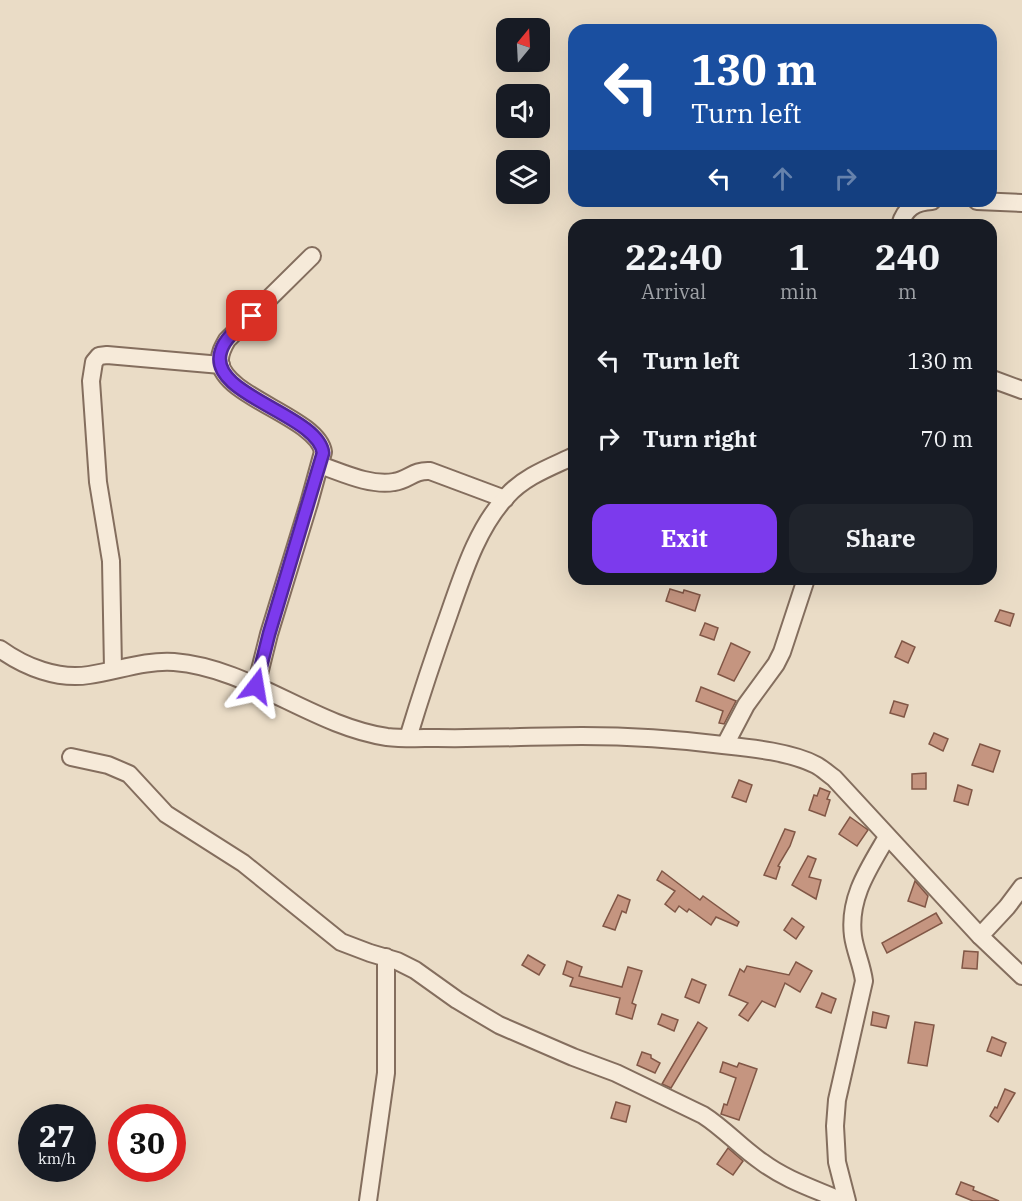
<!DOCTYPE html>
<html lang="en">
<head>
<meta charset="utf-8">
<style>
  :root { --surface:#171b24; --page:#20242c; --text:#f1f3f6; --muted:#9ea1a6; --accent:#7c3aed }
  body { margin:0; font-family:"IBM Plex Serif",serif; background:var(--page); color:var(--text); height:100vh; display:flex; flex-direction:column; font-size:22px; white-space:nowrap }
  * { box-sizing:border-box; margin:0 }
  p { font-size:20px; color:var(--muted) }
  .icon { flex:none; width:33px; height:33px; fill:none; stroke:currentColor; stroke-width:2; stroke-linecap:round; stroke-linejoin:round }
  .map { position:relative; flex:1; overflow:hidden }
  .drawer { position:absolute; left:568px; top:219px; width:429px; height:366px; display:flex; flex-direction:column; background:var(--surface); border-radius:18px; box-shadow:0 6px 24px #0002 }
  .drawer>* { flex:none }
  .banner { position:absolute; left:568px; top:24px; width:429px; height:183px; border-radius:18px; box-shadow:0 6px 24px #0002; background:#1a4fa0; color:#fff; overflow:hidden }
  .needle { width:39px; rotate:18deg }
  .buttons { position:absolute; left:496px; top:18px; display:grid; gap:12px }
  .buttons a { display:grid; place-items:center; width:54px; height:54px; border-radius:12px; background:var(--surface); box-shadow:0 6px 24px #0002; font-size:30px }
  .speed { position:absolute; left:18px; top:1104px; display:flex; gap:12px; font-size:30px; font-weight:700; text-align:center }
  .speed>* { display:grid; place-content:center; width:78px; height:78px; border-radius:50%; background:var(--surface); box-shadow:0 6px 24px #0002; line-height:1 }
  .speed small { font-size:15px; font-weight:400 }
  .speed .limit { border:9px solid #d22; background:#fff; color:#111 }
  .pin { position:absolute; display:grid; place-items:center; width:51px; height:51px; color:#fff; margin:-26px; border-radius:12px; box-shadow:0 3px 9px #0006 }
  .me { position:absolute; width:66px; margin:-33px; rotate:14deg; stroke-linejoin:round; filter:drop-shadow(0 0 4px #0008) }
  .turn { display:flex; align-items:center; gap:21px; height:126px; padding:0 24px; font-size:27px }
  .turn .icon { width:78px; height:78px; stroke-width:2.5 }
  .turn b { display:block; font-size:42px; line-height:51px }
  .lanes { display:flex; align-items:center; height:57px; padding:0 24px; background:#0003; justify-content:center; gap:30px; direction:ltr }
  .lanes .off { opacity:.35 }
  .eta { display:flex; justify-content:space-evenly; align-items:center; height:102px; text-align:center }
  .eta b { font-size:36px; font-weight:700; line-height:42px }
  .cta { display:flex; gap:12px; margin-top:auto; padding:12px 24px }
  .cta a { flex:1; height:69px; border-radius:18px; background:var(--accent); color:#fff; font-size:24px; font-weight:700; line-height:69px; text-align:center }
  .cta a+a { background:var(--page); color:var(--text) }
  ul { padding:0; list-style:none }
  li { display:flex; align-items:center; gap:18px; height:78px; padding:0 24px }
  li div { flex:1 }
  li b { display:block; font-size:22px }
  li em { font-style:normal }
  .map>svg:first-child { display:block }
  .building { fill:#c59580; stroke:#815746; stroke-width:1.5 }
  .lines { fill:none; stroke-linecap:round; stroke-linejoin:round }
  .minor-casing { stroke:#846e5e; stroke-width:20 }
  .minor { stroke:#f6ead9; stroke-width:16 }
  .route-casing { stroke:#51269a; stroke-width:15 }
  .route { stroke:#7c3aed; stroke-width:10 }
</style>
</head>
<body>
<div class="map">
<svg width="1022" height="1201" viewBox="0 0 1022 1201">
  <rect width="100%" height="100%" fill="#eadcc6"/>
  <g class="building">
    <polygon points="670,589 683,593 684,590 700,595 695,611 666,601"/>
    <polygon points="1000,610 1014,614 1010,626 995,621"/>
    <polygon points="705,623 718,628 714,640 700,635"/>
    <polygon points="902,641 915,647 908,663 895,657"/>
    <polygon points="731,643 750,652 734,681 718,674"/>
    <polygon points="701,687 736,701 724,724 719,723 723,711 696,701"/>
    <polygon points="894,701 908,705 904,717 890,713"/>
    <polygon points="934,733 948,739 943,751 929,744"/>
    <polygon points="980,744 1000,751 993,772 972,765"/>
    <polygon points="926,773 926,789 912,789 912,774"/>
    <polygon points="739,780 752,785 746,802 732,797"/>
    <polygon points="958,785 972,790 968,805 954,801"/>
    <polygon points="820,788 830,792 827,799 830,800 825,816 809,810 814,795 817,796"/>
    <polygon points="850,817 868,830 857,846 839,834"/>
    <polygon points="785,829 795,832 790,846 778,866 780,867 776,879 764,875"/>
    <polygon points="808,856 816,859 809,877 821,880 816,899 792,885"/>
    <polygon points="662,871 700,900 703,896 739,922 737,926 716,917 711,925 689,909 687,912 679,906 675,912 665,904 675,891 657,880"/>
    <polygon points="915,881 928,896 925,907 908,901"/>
    <polygon points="618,895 630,900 626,913 622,911 615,930 603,926"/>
    <polygon points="936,913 942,923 887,953 882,943"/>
    <polygon points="792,918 804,927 796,939 784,930"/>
    <polygon points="964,951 978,952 977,969 962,968"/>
    <polygon points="528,955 545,965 539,975 522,965"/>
    <polygon points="567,961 582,967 579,976 622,987 628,967 642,971 632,1003 636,1005 632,1019 616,1014 620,998 570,986 573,978 563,974"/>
    <polygon points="796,962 812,971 800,992 785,983 775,1007 762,1001 748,1021 739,1015 748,1003 729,995 740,969 744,972 747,966 789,975"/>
    <polygon points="692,979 706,985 699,1003 685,997"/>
    <polygon points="822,993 836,999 831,1013 816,1007"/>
    <polygon points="873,1012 889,1016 886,1028 871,1025"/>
    <polygon points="662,1014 678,1020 674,1031 658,1024"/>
    <polygon points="698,1022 707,1028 671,1088 662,1084"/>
    <polygon points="915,1022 934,1025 927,1066 908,1063"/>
    <polygon points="992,1037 1006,1043 1001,1056 987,1051"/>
    <polygon points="642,1052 651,1055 651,1058 660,1063 655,1073 637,1065"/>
    <polygon points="723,1062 737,1067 739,1063 757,1069 739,1120 721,1114 724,1104 727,1105 736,1078 720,1072"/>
    <polygon points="1005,1089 1015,1093 998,1122 990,1116 995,1107 997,1108"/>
    <polygon points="616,1102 630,1106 626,1122 611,1118"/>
    <polygon points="728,1148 743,1161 733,1175 717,1164"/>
    <polygon points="961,1182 974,1187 973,1190 999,1201 973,1201 956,1194"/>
  </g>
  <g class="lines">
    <defs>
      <g id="minor">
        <polyline points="977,201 1022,203"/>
        <path d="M900,225c5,-17 15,-23 32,-24"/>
        <polyline points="992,379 1022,390"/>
        <path d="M320,465c23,8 50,21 74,17 15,-2 19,-12 36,-11l75,28"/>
        <path d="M0,649c25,18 58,31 89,26 28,-4 56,-15 85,-13 76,6 139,64 213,75 16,2 34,1 50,1 49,1 97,-2 145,-2 47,0 94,3 141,9 28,3 68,7 93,20 6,3 12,9 18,13l146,158 42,40"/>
        <polyline points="113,669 111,561 98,482 91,381 94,362 99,356 107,355 221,365"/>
        <path d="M256,686l13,-52 40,-131 14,-51c-5,-34 -99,-55 -103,-90 -1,-8 3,-15 7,-22l85,-84"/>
        <path d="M408,738c13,-43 27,-85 42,-127 14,-40 28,-84 57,-115 18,-20 44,-29 67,-40"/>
        <polyline points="725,745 746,705 776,664 782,652 806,579"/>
        <path d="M71,757l37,8 21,9 37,40 77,49 98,79 29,11 27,8 18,9 42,30 42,25 74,32 43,16 87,42c22,14 38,33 59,47 24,18 53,27 80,39"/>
        <polyline points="980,936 1007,907 1022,887"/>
        <polyline points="368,1201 386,1073 386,957"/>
        <path d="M847,1201l-10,-39 -2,-36 2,-26 27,-119c-2,-16 -9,-30 -11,-45 -5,-38 16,-68 34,-99"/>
      </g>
    </defs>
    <use href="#minor" class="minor-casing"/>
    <use href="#minor" class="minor"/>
  </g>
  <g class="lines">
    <defs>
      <path id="route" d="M252,316c-11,10 -27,21 -31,35 -15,44 97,63 102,102l-54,181 -13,52"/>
    </defs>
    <use href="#route" class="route-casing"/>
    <use href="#route" class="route"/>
  </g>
</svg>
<div class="buttons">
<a><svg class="needle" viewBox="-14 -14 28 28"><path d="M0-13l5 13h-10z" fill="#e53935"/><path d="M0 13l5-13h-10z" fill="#9ea1a6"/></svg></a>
<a><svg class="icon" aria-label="sound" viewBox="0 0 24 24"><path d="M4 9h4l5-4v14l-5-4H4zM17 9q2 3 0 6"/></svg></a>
<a><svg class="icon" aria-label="layers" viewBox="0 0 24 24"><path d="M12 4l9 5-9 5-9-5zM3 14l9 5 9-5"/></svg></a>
</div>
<div class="speed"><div>27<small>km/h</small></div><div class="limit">30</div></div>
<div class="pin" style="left:252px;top:316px;background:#d93025"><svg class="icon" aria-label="arrive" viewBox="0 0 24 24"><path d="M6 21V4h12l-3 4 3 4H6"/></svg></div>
<svg class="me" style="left:256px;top:686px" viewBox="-20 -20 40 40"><path d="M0-17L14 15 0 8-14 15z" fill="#7c3aed" stroke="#fff" stroke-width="4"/></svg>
<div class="banner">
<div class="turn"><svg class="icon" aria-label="left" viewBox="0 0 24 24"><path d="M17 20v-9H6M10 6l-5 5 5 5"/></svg><div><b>130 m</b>Turn left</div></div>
<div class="lanes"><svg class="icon" aria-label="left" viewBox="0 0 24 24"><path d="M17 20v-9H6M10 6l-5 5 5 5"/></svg><svg class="icon off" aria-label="ahead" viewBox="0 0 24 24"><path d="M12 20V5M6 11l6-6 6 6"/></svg><svg class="icon off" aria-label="right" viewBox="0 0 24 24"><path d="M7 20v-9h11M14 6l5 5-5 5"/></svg></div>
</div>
<section class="drawer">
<div class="eta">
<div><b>22:40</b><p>Arrival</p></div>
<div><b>1</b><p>min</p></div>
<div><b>240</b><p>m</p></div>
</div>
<ul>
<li><svg class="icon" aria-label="left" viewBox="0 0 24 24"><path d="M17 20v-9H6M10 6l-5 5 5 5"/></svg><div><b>Turn left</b></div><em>130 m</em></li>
<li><svg class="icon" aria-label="right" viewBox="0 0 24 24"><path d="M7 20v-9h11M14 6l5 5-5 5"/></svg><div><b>Turn right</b></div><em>70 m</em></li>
</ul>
<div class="cta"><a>Exit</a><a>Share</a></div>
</section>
</div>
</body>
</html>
